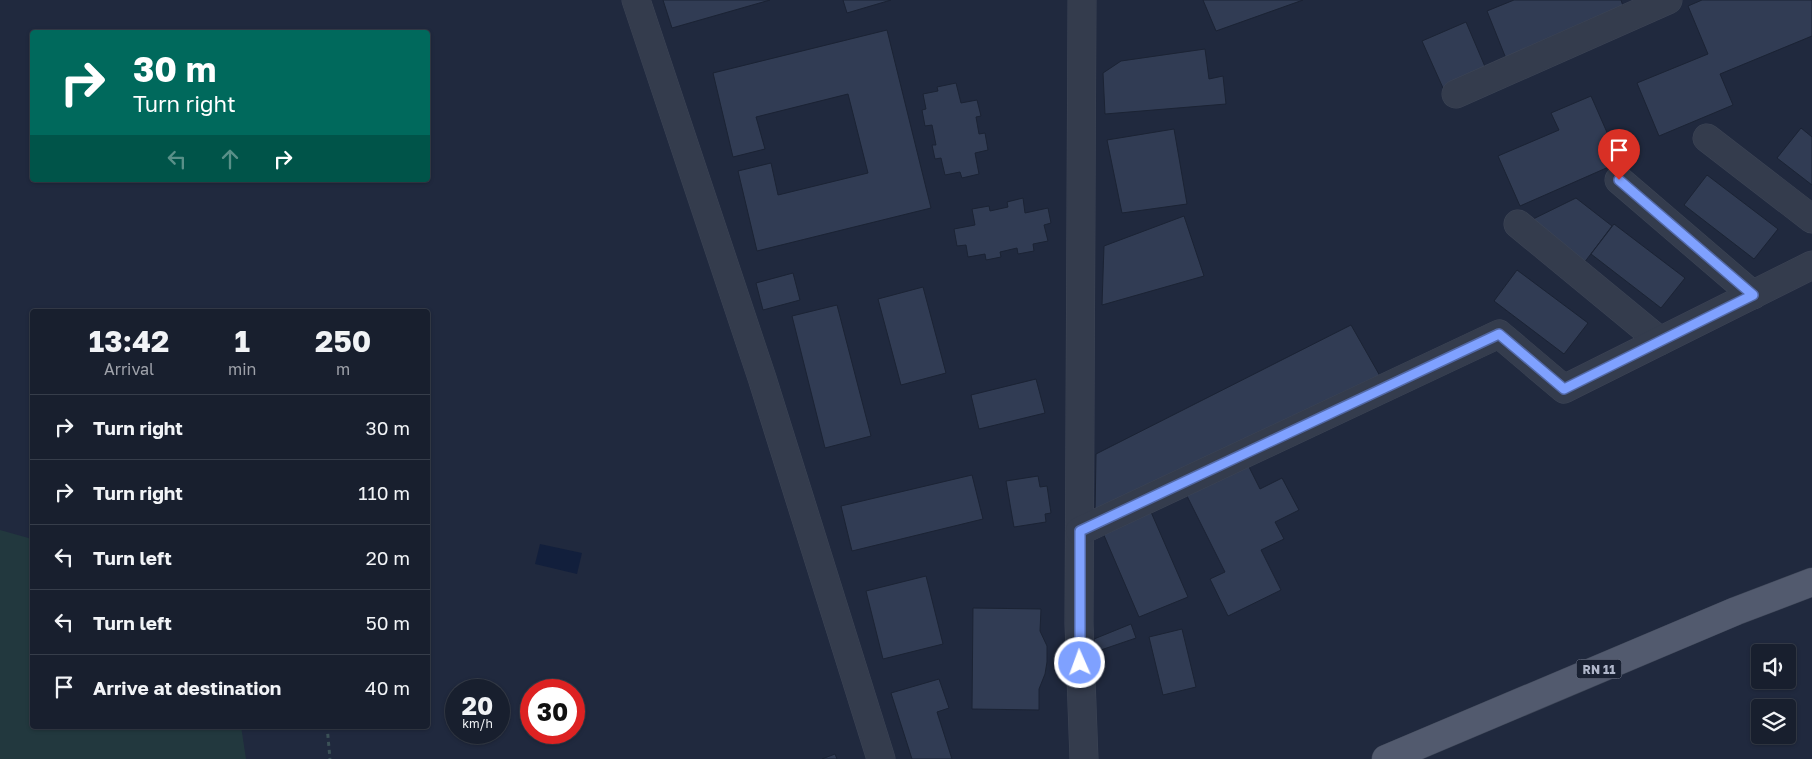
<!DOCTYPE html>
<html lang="en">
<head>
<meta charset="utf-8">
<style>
  :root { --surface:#181f2e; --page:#212736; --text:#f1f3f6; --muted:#9fa2aa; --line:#363d4a }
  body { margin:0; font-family:"Golos Text",sans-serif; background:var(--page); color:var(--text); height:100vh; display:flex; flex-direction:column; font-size:19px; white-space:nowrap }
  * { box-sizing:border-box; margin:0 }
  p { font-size:16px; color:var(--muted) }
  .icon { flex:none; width:28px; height:28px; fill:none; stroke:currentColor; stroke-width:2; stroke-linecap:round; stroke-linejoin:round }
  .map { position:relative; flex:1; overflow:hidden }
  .sheet { position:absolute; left:30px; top:309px; width:400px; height:420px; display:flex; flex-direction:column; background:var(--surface); border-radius:5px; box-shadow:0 1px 4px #0004,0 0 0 1px var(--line) }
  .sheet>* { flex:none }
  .banner { position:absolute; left:30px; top:30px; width:400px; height:152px; border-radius:5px; box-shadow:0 1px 4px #0004,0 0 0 1px var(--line); background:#00695c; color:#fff; overflow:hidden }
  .controls { position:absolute; left:1751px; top:644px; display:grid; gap:10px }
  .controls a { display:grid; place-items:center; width:45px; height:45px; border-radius:5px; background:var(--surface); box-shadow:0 1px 4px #0004,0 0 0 1px var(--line); font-size:25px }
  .speed { position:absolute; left:445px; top:679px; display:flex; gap:10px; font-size:25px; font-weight:700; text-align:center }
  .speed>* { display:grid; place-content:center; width:65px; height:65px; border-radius:50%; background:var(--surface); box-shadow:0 1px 4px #0004,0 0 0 1px var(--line); line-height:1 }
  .speed small { font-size:12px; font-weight:400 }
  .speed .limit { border:8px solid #d22; background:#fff; color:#111 }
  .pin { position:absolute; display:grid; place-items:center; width:42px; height:42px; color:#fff; margin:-51px -21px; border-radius:50% 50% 50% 0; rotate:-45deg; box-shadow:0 0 5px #0007 }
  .pin .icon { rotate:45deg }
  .me { position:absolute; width:55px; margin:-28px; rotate:358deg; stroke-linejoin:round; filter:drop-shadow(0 0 4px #0008) }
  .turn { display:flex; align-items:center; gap:18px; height:105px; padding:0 20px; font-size:22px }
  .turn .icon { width:65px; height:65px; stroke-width:2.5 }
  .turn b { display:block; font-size:35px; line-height:42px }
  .lanes { display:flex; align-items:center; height:48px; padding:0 20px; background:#0003; justify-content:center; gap:25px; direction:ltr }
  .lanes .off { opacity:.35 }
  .eta { display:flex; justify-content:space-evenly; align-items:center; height:85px; text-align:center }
  .eta b { font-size:30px; font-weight:700; line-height:35px }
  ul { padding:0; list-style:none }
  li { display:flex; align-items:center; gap:15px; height:65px; padding:0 20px; border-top:1px solid var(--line) }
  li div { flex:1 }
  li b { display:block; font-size:19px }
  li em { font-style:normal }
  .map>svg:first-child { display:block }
  .green { fill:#22383e }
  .water { fill:#121f3c }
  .building { fill:#313c54; stroke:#1b2334 }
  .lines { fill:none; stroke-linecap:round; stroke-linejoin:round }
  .minor-casing { stroke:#3d4556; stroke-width:29 }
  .primary-casing { stroke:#3d4556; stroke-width:29 }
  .path { stroke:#3b5157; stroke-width:3; stroke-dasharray:4 4; stroke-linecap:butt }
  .minor { stroke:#343c4d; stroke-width:28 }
  .primary { stroke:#525a6e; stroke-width:28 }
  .route-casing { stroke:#5369a6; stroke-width:12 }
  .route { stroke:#7fa1ff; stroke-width:9 }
  .labels { text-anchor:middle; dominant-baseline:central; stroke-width:5; stroke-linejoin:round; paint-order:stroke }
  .shield { fill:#192132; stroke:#82899c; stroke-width:1 }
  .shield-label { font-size:12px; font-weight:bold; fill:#afb6c9 }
</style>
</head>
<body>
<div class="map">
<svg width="1812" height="759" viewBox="0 0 1812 759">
  <rect width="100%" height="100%" fill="#20293e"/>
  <polygon class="green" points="0,530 32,539 32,726 241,726 246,759 0,759"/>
  <polygon class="water" points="540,544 582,553 577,574 535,564"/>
  <g class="building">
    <polygon points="663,0 770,0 672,28"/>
    <polygon points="843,0 891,0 847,13"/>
    <polygon points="1203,0 1303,0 1216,31"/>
    <polygon points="1514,0 1621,0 1625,12 1507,61 1487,11"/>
    <polygon points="1702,0 1812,0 1812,36 1720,74 1733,105 1659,136 1637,83 1708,54 1688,6"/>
    <polygon points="1466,22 1486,69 1443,88 1422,41"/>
    <polygon points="887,30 931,208 757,251 738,171 771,163 778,195 868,173 848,94 756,117 765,149 733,157 713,73"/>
    <polygon points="1205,49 1209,79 1223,76 1226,104 1105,114 1103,73 1121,61"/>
    <polygon points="956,83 961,103 977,100 981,116 976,117 979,134 985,133 988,150 975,153 979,174 962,178 960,172 945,175 941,158 935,159 932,145 936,145 932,125 925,126 922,110 926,109 923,94 938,91 937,87"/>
    <polygon points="1591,96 1620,162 1520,206 1498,156 1559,130 1551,113"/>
    <polygon points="1801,128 1812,137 1812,185 1777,158"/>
    <polygon points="1174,129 1187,204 1122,213 1107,140"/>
    <polygon points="1707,175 1778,229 1754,259 1684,205"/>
    <polygon points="1023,198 1025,213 1048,208 1051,223 1044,225 1048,241 1033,244 1034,251 1018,254 1017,248 1000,252 1001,257 986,260 985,254 968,257 966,245 957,246 954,229 975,225 972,209 989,206 990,211 1008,207 1007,202"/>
    <polygon points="1576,198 1612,226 1581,267 1527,222"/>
    <polygon points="1184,216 1204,276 1102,305 1104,246"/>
    <polygon points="1614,224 1685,278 1661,308 1591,254"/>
    <polygon points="1517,270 1588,323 1564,354 1494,301"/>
    <polygon points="793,273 800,300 763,310 756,283"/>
    <polygon points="923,287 946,373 901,385 878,299"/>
    <polygon points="837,305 871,436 825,448 792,316"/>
    <polygon points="1351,325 1380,376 1095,514 1096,454"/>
    <polygon points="1036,379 1045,413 979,429 971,395"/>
    <polygon points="1246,461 1260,489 1282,478 1299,510 1275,522 1284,539 1261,550 1281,590 1228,616 1210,579 1225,572 1185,492"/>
    <polygon points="972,475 983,519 852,551 841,506"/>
    <polygon points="1038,476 1040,487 1047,486 1051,513 1045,514 1046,522 1014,527 1006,481"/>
    <polygon points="1151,512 1188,597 1139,617 1103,533"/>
    <polygon points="926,576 943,644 883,659 866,591"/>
    <polygon points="973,608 1041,609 1040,631 1047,646 1047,662 1045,674 1039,689 1039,710 972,709"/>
    <polygon points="1131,624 1136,638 1095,652 1094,639"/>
    <polygon points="1182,629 1196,687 1163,695 1149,637"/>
    <polygon points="939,679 949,708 937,712 952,759 912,759 891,693"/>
    <polygon points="835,754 837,759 822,759"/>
  </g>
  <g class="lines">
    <defs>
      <g id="minor">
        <polyline points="636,0 762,378 881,759"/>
        <polyline points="1082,0 1079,624 1084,759"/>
        <polyline points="1456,94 1668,0"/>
        <polyline points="1707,138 1812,219"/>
        <polyline points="1619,180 1753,295"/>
        <polyline points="1518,224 1660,341"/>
        <polyline points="1080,531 1499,334 1564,389 1812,265"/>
      </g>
      <polyline id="primary" points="1386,759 1736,611 1812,582"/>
    </defs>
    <use href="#minor" class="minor-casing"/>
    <use href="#primary" class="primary-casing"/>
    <polyline class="path" points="327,726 330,759"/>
    <use href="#minor" class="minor"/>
    <use href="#primary" class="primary"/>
  </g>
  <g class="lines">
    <defs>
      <polyline id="route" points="1080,663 1080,531 1499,334 1564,389 1753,295 1619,180"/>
    </defs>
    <use href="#route" class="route-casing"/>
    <use href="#route" class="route"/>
  </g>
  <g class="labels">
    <rect class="shield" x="1576.5" y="659.5" width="45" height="19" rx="4"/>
    <g class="shield-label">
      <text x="1599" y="669">RN 11</text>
    </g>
  </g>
</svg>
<div class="controls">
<a><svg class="icon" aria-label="sound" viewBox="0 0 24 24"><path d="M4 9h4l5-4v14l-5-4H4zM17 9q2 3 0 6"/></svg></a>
<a><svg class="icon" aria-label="layers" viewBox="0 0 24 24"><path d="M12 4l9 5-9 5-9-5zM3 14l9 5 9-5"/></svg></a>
</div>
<div class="speed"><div>20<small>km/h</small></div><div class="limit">30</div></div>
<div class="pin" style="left:1619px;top:180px;background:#d93025"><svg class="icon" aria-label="arrive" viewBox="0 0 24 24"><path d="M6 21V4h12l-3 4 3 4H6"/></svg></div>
<svg class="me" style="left:1080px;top:663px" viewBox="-20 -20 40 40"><circle r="17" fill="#7fa1ff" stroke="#fff" stroke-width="3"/><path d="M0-11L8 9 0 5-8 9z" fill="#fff"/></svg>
<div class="banner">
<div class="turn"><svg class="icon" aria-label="right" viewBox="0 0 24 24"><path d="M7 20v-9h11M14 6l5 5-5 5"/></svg><div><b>30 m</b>Turn right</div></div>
<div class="lanes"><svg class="icon off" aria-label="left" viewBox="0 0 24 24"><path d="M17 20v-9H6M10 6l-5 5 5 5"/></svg><svg class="icon off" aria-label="ahead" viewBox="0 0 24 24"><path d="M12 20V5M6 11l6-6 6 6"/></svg><svg class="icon" aria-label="right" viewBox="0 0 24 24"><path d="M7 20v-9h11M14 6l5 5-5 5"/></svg></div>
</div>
<section class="sheet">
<div class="eta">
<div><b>13:42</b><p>Arrival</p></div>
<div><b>1</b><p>min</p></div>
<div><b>250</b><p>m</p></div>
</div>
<ul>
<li><svg class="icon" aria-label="right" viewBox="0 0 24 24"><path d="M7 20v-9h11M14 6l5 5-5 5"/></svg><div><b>Turn right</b></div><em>30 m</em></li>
<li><svg class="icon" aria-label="right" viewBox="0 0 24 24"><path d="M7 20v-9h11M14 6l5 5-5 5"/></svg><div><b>Turn right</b></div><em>110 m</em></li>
<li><svg class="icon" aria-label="left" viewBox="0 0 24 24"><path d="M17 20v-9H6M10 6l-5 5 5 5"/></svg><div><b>Turn left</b></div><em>20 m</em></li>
<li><svg class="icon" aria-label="left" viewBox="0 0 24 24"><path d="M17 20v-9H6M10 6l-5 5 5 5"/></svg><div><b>Turn left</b></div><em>50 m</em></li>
<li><svg class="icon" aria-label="arrive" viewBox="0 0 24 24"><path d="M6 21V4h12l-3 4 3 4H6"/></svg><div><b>Arrive at destination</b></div><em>40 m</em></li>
</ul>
</section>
</div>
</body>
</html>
